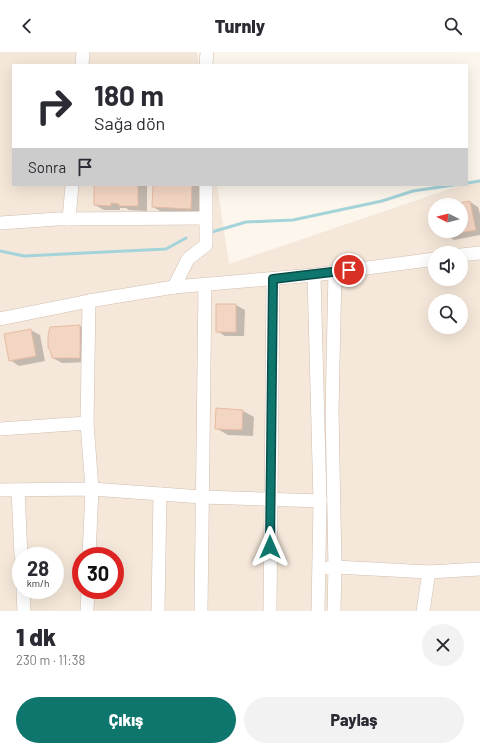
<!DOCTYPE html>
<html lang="tr">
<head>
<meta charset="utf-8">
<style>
  :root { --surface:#fff; --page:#f2f2f3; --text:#2b2b33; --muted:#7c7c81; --accent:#0f766e }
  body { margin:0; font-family:Barlow,sans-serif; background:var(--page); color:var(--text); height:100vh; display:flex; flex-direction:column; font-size:15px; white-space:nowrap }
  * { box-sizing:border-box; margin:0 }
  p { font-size:13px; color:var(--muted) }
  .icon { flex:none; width:22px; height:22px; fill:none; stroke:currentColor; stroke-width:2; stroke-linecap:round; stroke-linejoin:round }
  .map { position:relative; height:559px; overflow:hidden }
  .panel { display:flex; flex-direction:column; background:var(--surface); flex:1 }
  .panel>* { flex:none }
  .top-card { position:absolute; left:12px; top:12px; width:456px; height:122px; border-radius:0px; box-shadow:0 4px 16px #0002; background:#fff; color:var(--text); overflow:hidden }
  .needle { width:26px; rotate:276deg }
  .controls { position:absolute; left:428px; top:146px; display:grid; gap:8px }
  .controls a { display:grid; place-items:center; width:40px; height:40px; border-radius:50%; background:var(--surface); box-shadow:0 4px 16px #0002; font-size:20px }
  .speed { position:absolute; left:12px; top:495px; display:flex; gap:8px; font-size:20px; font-weight:700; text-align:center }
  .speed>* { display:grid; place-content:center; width:52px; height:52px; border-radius:50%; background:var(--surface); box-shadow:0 4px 16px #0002; line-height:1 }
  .speed small { font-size:10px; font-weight:400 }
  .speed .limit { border:6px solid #d22; background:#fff; color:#111 }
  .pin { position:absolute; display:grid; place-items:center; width:34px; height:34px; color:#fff; margin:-17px; border:2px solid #fff; border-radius:50%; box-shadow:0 1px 4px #0007 }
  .me { position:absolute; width:44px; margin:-22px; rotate:0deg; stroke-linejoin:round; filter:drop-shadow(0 0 3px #0008) }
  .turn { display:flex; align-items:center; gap:14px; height:84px; padding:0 16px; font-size:18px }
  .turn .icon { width:52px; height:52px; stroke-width:2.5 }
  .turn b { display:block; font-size:28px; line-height:34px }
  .then { display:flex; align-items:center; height:38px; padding:0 16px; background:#0003; gap:8px; font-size:15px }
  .round { display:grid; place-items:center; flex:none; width:42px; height:42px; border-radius:21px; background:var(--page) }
  .summary { display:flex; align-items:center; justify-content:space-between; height:68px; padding:0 16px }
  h1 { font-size:24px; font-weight:800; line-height:30px }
  .button { display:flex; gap:8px; margin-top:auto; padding:8px 16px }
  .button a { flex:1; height:46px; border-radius:24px; background:var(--accent); color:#fff; font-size:16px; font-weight:800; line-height:46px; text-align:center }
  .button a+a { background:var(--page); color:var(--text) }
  header { display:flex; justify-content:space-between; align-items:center; height:52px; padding:0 16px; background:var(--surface); font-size:18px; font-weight:800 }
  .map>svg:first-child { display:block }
  .residential { fill:#f5e8da; fill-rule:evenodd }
  .shadow { fill:#0003 }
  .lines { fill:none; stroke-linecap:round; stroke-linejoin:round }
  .stream { stroke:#a5d3da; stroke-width:3 }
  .building { fill:#f3d5c3; stroke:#e6bba3 }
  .minor-casing { stroke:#d1beb0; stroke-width:14 }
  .minor { stroke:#fff; stroke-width:13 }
  .route-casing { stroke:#0a4d48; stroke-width:10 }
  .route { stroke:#0f766e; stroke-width:7 }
</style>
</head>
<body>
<header><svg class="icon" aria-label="back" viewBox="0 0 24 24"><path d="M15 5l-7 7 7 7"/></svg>Turnly<svg class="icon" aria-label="search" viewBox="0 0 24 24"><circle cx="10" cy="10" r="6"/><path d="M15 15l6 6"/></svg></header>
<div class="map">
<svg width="480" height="559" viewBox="0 0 480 559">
  <rect width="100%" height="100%" fill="#fdf6ec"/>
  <path class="residential" d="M0,0h197l2,13h-186v120h204l12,79 232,-79h6v-2l13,-4v432h-480zM435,153h26v26h-26zM435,201h26v26h-26zM435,249h26v26h-26zM21,504h34v34h-34zM81,504h34v34h-34z"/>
  <g class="shadow">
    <polygon points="95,133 147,133 147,159 129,158 126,156 120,156 120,158 104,158 95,153"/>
    <polygon points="154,133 196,133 201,136 200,161 162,160 153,155"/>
    <polygon points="470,150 478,155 480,162 480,183 454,188 445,183 444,179 461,179 461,153 454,153"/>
    <polygon points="236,253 245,258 244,284 225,284 217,279"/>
    <polygon points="80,274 89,279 89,310 62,311 53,306"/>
    <polygon points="31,278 40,283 45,309 19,314 10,308"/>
    <polygon points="243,359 254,365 253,384 228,383 216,376"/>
  </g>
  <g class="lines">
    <g class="stream">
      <polyline points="467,131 480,129"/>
      <polyline points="212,180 246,170 293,168 382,149 413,139 454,133"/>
      <polyline points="0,199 24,204 166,197 186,186"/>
    </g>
  </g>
  <g class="building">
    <polygon points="94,133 138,133 138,154 119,154 119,152 111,151 111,154 94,153"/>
    <polygon points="153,133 192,133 191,157 152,155"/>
    <polygon points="470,149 476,178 444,184 443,179 461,179 461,153 449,153"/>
    <rect x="216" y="252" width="20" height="28"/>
    <polygon points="80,273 80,306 52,306 50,298 48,296 48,284 50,275"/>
    <polygon points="31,277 36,304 9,309 4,282"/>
    <polygon points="216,356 243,358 242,378 215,377"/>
  </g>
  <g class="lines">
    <defs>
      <g id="minor">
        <polyline points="82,13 83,0"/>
        <polyline points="206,13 207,0"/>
        <polyline points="69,167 72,133"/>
        <polyline points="0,171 57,167 206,166"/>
        <polyline points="461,203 480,201"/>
        <polyline points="314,223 320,449 318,559"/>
        <polyline points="174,235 188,207 206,193 206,133"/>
        <polyline points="89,249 87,371 92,437 89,504"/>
        <polyline points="0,267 89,249 174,235 314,223 435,207"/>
        <polyline points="0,377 87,371"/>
        <polyline points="0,438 92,437 202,445 320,449"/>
        <polyline points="18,438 21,504"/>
        <polyline points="328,516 335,515 429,520 480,517"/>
        <polyline points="23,538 24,559"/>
        <polyline points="87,559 88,538"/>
        <polyline points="158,559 160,442"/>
        <polyline points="201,559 205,232"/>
        <polyline points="270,559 273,227"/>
        <polyline points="334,559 335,515 332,359 335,220"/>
        <polyline points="423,559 429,520"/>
      </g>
    </defs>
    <use href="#minor" class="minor-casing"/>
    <use href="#minor" class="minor"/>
  </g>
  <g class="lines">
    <defs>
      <polyline id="route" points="270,495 273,227 349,218"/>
    </defs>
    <use href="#route" class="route-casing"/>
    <use href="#route" class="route"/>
  </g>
</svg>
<div class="controls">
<a><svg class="needle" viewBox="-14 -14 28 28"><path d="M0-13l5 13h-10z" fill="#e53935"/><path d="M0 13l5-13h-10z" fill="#7c7c81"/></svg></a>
<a><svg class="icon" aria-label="sound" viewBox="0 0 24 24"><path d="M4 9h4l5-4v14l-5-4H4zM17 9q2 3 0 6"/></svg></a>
<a><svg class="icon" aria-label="search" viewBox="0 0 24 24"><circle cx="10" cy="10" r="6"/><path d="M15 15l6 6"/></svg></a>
</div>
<div class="speed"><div>28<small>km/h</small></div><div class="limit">30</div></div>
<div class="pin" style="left:349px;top:218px;background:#d93025"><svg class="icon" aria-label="arrive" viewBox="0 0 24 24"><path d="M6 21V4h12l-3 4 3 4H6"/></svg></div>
<svg class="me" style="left:270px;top:495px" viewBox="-20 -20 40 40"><path d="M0-17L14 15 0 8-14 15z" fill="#0f766e" stroke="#fff" stroke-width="4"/></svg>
<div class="top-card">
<div class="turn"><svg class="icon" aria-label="right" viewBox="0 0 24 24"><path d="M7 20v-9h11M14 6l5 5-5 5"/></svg><div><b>180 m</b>Sağa dön</div></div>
<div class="then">Sonra<svg class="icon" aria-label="arrive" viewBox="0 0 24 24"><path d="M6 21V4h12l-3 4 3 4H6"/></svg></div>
</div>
</div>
<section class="panel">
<div class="summary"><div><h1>1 dk</h1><p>230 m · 11:38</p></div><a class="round"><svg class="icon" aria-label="close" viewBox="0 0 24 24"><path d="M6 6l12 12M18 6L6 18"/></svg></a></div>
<div class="button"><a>Çıkış</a><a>Paylaş</a></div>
</section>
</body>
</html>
